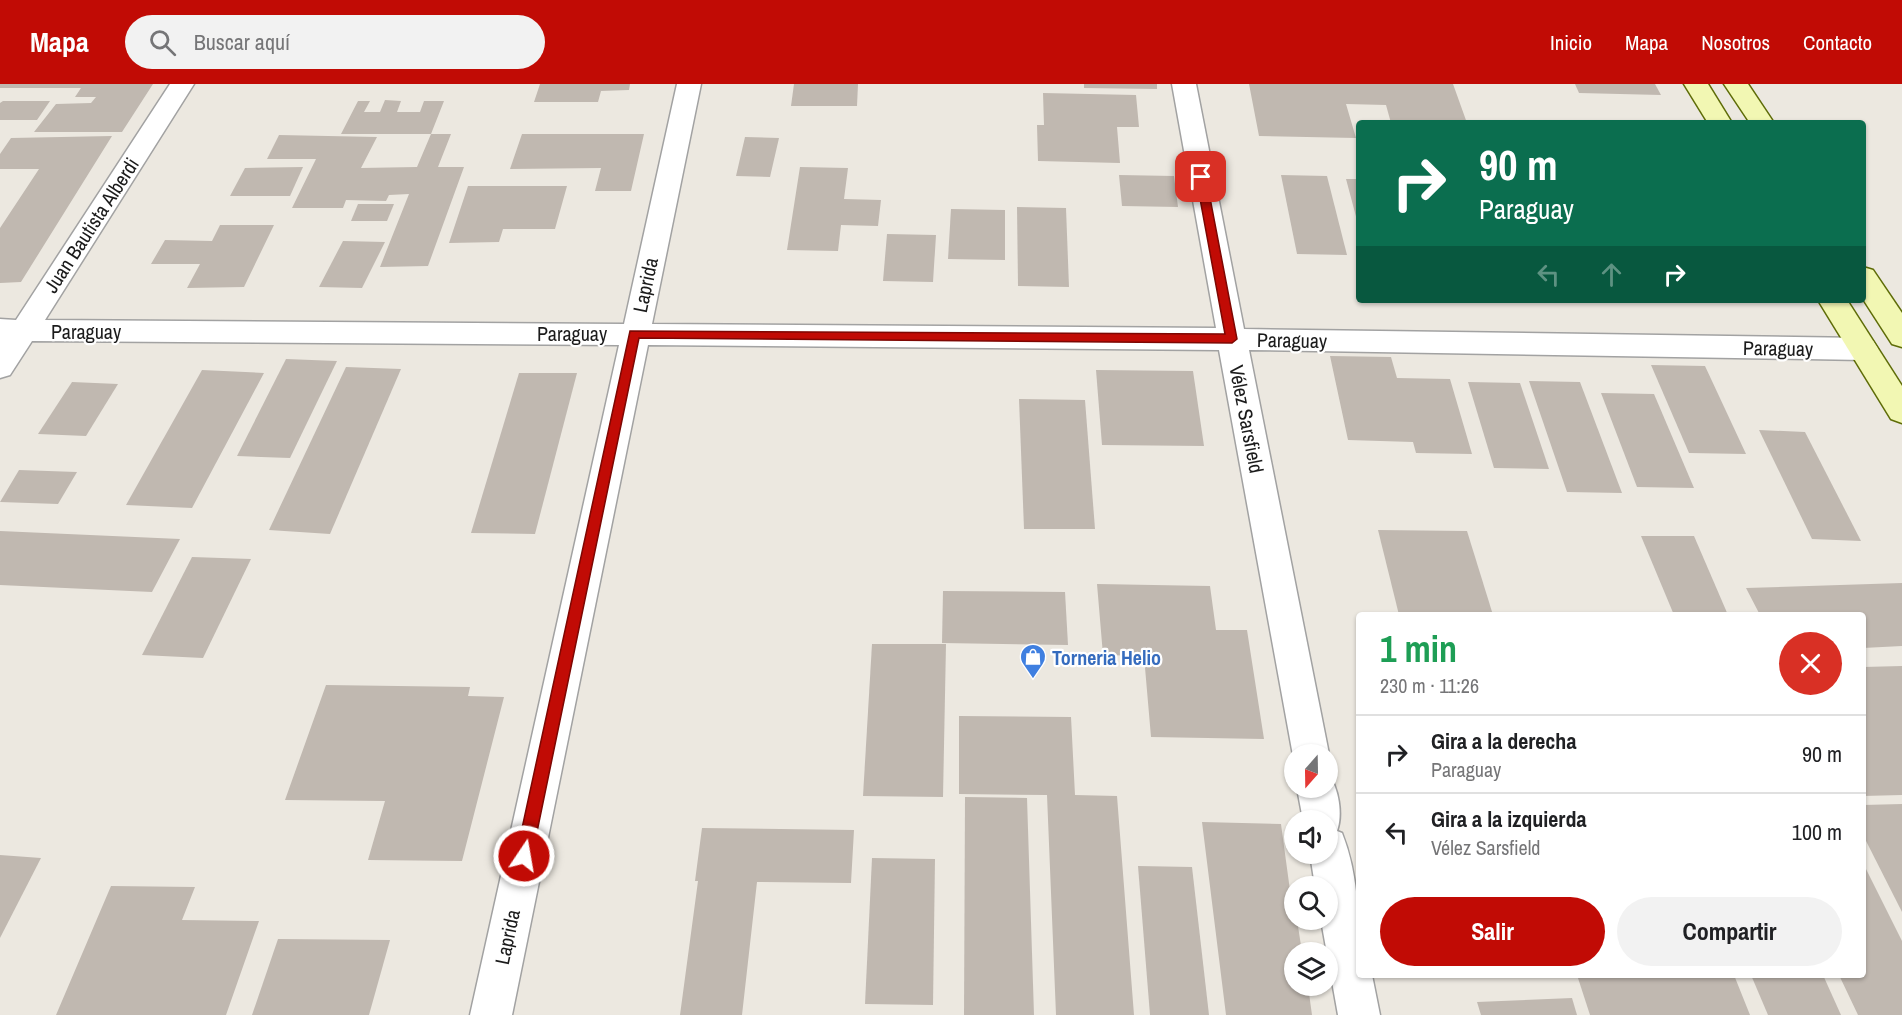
<!DOCTYPE html>
<html lang="es">
<head>
<meta charset="utf-8">
<style>
  :root { --surface:#fff; --page:#f2f2f2; --text:#202124; --muted:#757577; --line:#e0e0e0; --accent:#c10b05 }
  body { margin:0; font-family:"Archivo Narrow",sans-serif; background:var(--page); color:var(--text); height:100vh; display:flex; flex-direction:column; font-size:22px; white-space:nowrap }
  * { box-sizing:border-box; margin:0 }
  p { font-size:20px; color:var(--muted) }
  .icon { flex:none; width:33px; height:33px; fill:none; stroke:currentColor; stroke-width:2; stroke-linecap:round; stroke-linejoin:round }
  .map { position:relative; flex:1; overflow:hidden }
  .details { position:absolute; left:1356px; top:528px; width:510px; height:366px; display:flex; flex-direction:column; background:var(--surface); border-radius:6px; box-shadow:0 2px 4px #0004 }
  .details>* { flex:none }
  .top-card { position:absolute; left:1356px; top:36px; width:510px; height:183px; border-radius:6px; box-shadow:0 2px 4px #0004; background:#0b6e4f; color:#fff; overflow:hidden }
  .needle { width:39px; rotate:200deg }
  .controls { position:absolute; left:1284px; top:660px; display:grid; gap:12px }
  .controls a { display:grid; place-items:center; width:54px; height:54px; border-radius:50%; background:var(--surface); box-shadow:0 2px 4px #0004; font-size:30px }
  .pin { position:absolute; display:grid; place-items:center; width:51px; height:51px; color:#fff; margin:-26px; border-radius:12px; box-shadow:0 3px 9px #0006 }
  .me { position:absolute; width:66px; margin:-33px; rotate:12deg; stroke-linejoin:round; filter:drop-shadow(0 0 4px #0008) }
  .turn { display:flex; align-items:center; gap:21px; height:126px; padding:0 24px; font-size:27px }
  .turn .icon { width:78px; height:78px; stroke-width:2.5 }
  .turn b { display:block; font-size:42px; line-height:51px }
  .lanes { display:flex; align-items:center; height:57px; padding:0 24px; background:#0003; justify-content:center; gap:30px; direction:ltr }
  .lanes .off { opacity:.35 }
  .round { display:grid; place-items:center; flex:none; width:63px; height:63px; border-radius:32px; background:var(--page) }
  .head { display:flex; align-items:center; justify-content:space-between; height:102px; padding:0 24px }
  h1 { font-size:36px; font-weight:700; line-height:45px; color:#1e9e55 }
  .button { display:flex; gap:12px; margin-top:auto; padding:12px 24px }
  .button a { flex:1; height:69px; border-radius:36px; background:var(--accent); color:#fff; font-size:24px; font-weight:700; line-height:69px; text-align:center }
  .button a+a { background:var(--page); color:var(--text) }
  ul { padding:0; list-style:none }
  li { display:flex; align-items:center; gap:18px; height:78px; padding:0 24px; border-top:2px solid var(--line) }
  li div { flex:1 }
  li b { display:block; font-size:22px }
  li em { font-style:normal }
  header { display:flex; align-items:center; gap:36px; box-sizing:border-box; height:84px; padding:0 30px; background:var(--accent); color:#fff }
  header strong { font-size:28px }
  nav { display:flex; gap:33px; margin-inline-start:auto; font-size:21px }
  .search { width:420px; height:54px; background:var(--page); display:flex; align-items:center; gap:15px; box-sizing:border-box; padding:0 21px; border-radius:33px; color:var(--muted); font-size:22px }
  .map>svg:first-child { display:block }
  .building { fill:#c0b8b0 }
  .lines { fill:none; stroke-linecap:round; stroke-linejoin:round }
  .street-casing { stroke:#a2a2a2; stroke-width:3 }
  .secondary-casing { stroke:#5e6c07; stroke-width:3 }
  .street { fill:#fff; fill-rule:evenodd }
  .secondary { fill:#f2f7b3; fill-rule:evenodd }
  .route { fill:#c10b05; stroke:#7d0703; stroke-width:1.5 }
  .labels { text-anchor:middle; dominant-baseline:central; stroke-width:4.5; stroke-linejoin:round; paint-order:stroke }
  .street-label { font-size:20px; fill:#1b1b1b; stroke:#fff }
  .shop-label { font-size:20px; font-weight:bold; fill:#366cbe; stroke:#fff; text-anchor:start }
</style>
</head>
<body>
<header>
<strong>Mapa</strong>
<div class="search"><svg class="icon" aria-label="search" viewBox="0 0 24 24"><circle cx="10" cy="10" r="6"/><path d="M15 15l6 6"/></svg>Buscar aquí</div>
<nav><a>Inicio</a><a>Mapa</a><a>Nosotros</a><a>Contacto</a></nav>
</header>
<div class="map">
<svg width="1902" height="931" viewBox="0 0 1902 931">
  <rect width="100%" height="100%" fill="#ece8e0"/>
  <g class="building">
    <polygon points="0,0 153,0 122,48 34,48 56,20 91,19 96,13 75,13 81,4 0,4"/>
    <polygon points="540,0 630,0 629,6 601,7 598,18 534,18"/>
    <polygon points="794,0 858,0 857,22 791,22"/>
    <polygon points="1084,0 1157,0 1157,5 1084,4"/>
    <polygon points="1249,0 1453,0 1467,39 1391,39 1386,21 1346,20 1356,54 1259,52"/>
    <polygon points="1575,0 1655,0 1661,11 1579,9"/>
    <polygon points="1043,9 1136,11 1139,43 1117,43 1120,79 1038,77 1037,41 1044,41"/>
    <polygon points="385,16 401,17 397,28 420,28 424,17 444,17 431,50 341,50 358,17 370,17 364,28 380,28"/>
    <polygon points="3,17 50,17 37,36 0,36 0,19"/>
    <polygon points="431,50 451,50 438,83 464,83 428,182 380,183 409,110 389,111 386,117 346,116 343,124 292,124 316,75 267,75 279,51 377,53 361,84 417,83"/>
    <polygon points="522,50 644,50 631,107 595,107 601,84 510,85"/>
    <polygon points="112,52 21,198 0,199 0,144 39,85 0,85 0,70 11,54"/>
    <polygon points="745,53 779,54 770,93 736,92"/>
    <polygon points="303,83 290,112 230,112 245,84"/>
    <polygon points="800,83 848,84 844,115 881,116 878,142 841,141 838,167 787,166"/>
    <polygon points="1119,91 1174,92 1178,123 1122,122"/>
    <polygon points="1281,91 1327,92 1347,171 1297,170"/>
    <polygon points="1346,95 1359,95 1359,140 1358,140"/>
    <polygon points="468,102 567,102 555,145 503,145 499,158 449,159"/>
    <polygon points="358,120 394,120 387,137 351,137"/>
    <polygon points="1017,123 1066,124 1069,203 1018,202"/>
    <polygon points="951,125 1005,126 1005,176 948,175"/>
    <polygon points="220,141 274,141 244,203 187,204 200,180 151,180 165,156 212,157"/>
    <polygon points="887,150 936,151 933,198 883,197"/>
    <polygon points="343,157 385,158 362,204 319,203"/>
    <polygon points="1330,272 1391,273 1397,294 1450,295 1472,370 1416,369 1413,358 1348,356"/>
    <polygon points="286,275 337,277 290,374 237,372"/>
    <polygon points="1651,281 1705,282 1746,370 1689,369"/>
    <polygon points="346,283 401,285 330,450 269,446"/>
    <polygon points="202,286 264,289 192,424 126,421"/>
    <polygon points="1096,286 1193,287 1204,362 1102,361"/>
    <polygon points="519,289 577,289 535,450 471,449"/>
    <polygon points="1529,297 1580,298 1622,409 1567,408"/>
    <polygon points="72,298 118,300 86,352 38,350"/>
    <polygon points="1468,298 1520,299 1549,385 1494,384"/>
    <polygon points="1601,309 1654,310 1694,404 1637,403"/>
    <polygon points="1019,315 1085,316 1095,445 1024,445"/>
    <polygon points="1759,346 1805,348 1861,457 1812,455"/>
    <polygon points="19,386 77,388 58,420 0,418"/>
    <polygon points="1378,446 1467,447 1493,531 1399,531"/>
    <polygon points="0,447 180,455 152,508 0,501"/>
    <polygon points="1641,452 1694,452 1728,531 1674,531"/>
    <polygon points="192,473 251,475 203,574 142,571"/>
    <polygon points="1902,499 1902,562 1863,564 1863,531 1760,531 1746,504"/>
    <polygon points="1097,500 1210,502 1216,546 1247,546 1264,655 1151,653 1144,572 1103,571"/>
    <polygon points="943,507 1065,508 1068,561 942,559"/>
    <polygon points="872,560 946,560 943,713 863,712"/>
    <polygon points="1902,582 1902,711 1863,712 1863,583"/>
    <polygon points="326,601 470,603 468,612 504,613 462,777 368,776 385,717 285,716"/>
    <polygon points="959,632 1071,633 1075,711 1117,712 1134,931 1056,931 1047,711 959,710"/>
    <polygon points="965,713 1027,714 1034,931 964,931"/>
    <polygon points="1902,720 1902,828 1863,751 1863,721"/>
    <polygon points="1202,738 1281,740 1294,836 1297,836 1302,868 1294,868 1294,902 1308,902 1312,931 1226,931"/>
    <polygon points="702,744 854,746 851,799 757,798 742,931 680,931 698,797 695,797"/>
    <polygon points="0,771 41,774 0,854"/>
    <polygon points="872,774 935,775 933,921 865,920"/>
    <polygon points="1863,779 1902,857 1902,931 1858,931 1839,891 1863,891"/>
    <polygon points="1138,782 1192,783 1209,931 1150,931"/>
    <polygon points="111,802 195,803 182,836 259,837 226,931 56,931"/>
    <polygon points="278,855 390,856 369,931 252,931"/>
    <polygon points="1577,891 1734,891 1750,931 1590,931"/>
    <polygon points="1751,891 1823,891 1841,931 1768,931"/>
    <polygon points="1572,914 1577,931 1481,931 1477,918"/>
  </g>
  <g class="lines">
    <defs>
      <g id="street">
        <polygon points="170,0 194,0 45,236 624,240 677,0 701,0 652,240 1216,244 1172,0 1196,0 1244,245 1863,254 1873,257 1878,265 1873,273 1863,276 1249,266 1329,670 1328,672 1294,670 1294,677 1219,266 648,261 512,931 470,931 619,261 32,257 10,291 0,294 0,235 16,236"/>
        <path d="M1328,690c11,14 15,41 9,57l5,2c18,45 17,94 17,142h13l8,40h-42l-17,-95h7v-34h-13l-5,-32h18v-34h-25l-6,-32h31z"/>
      </g>
      <g id="secondary">
        <polygon points="1684,0 1708,0 1732,39 1708,39"/>
        <polygon points="1724,0 1748,0 1774,39 1750,39"/>
        <polygon points="1863,183 1873,186 1902,229 1902,263 1892,260 1863,215"/>
        <polygon points="1818,216 1847,216 1902,302 1902,339 1891,335"/>
      </g>
    </defs>
    <use href="#street" class="street-casing"/>
    <use href="#secondary" class="secondary-casing"/>
    <use href="#street" class="street"/>
    <use href="#secondary" class="secondary"/>
  </g>
  <polygon class="route" points="1201,89 1206,93 1237,255 1232,259 639,254 532,772 530,778 524,780 519,778 516,772 630,247 1225,250 1196,93"/>
  <defs>
    <symbol id="shop-pin" viewBox="-11 -11 22 30"><path d="M0 17L-7.5 6A9.5 9.5 0 1 1 7.5 6Z" fill="#3f7fe0" stroke="#fff"/><path d="M-5-2.5h2.3a2.7 3.5 0 0 1 5.4 0H5L5.5 6h-11ZM-1.5-2.5h3a1.5 2.3 0 0 0-3 0Z" fill="#fff"/></symbol>
  </defs>
  <g fill-rule="evenodd">
    <use href="#shop-pin" x="1018" y="558" width="30" height="40"/>
  </g>
  <g class="labels">
    <g class="street-label">
      <text transform="translate(91 141) rotate(-57)">Juan Bautista Alberdi</text>
      <text transform="translate(645 201) rotate(-78)">Laprida</text>
      <text x="86" y="247">Paraguay</text>
      <text x="572" y="249">Paraguay</text>
      <text transform="translate(1292 256) rotate(1)">Paraguay</text>
      <text transform="translate(1778 264) rotate(1)">Paraguay</text>
      <text transform="translate(1247 335) rotate(79)">Vélez Sarsfield</text>
      <text transform="translate(507 853) rotate(-78)">Laprida</text>
    </g>
    <g class="shop-label">
      <text x="1052" y="573">Torneria Helio</text>
    </g>
  </g>
</svg>
<div class="controls">
<a><svg class="needle" viewBox="-14 -14 28 28"><path d="M0-13l5 13h-10z" fill="#e53935"/><path d="M0 13l5-13h-10z" fill="#757577"/></svg></a>
<a><svg class="icon" aria-label="sound" viewBox="0 0 24 24"><path d="M4 9h4l5-4v14l-5-4H4zM17 9q2 3 0 6"/></svg></a>
<a><svg class="icon" aria-label="search" viewBox="0 0 24 24"><circle cx="10" cy="10" r="6"/><path d="M15 15l6 6"/></svg></a>
<a><svg class="icon" aria-label="layers" viewBox="0 0 24 24"><path d="M12 4l9 5-9 5-9-5zM3 14l9 5 9-5"/></svg></a>
</div>
<div class="pin" style="left:1201px;top:93px;background:#d93025"><svg class="icon" aria-label="arrive" viewBox="0 0 24 24"><path d="M6 21V4h12l-3 4 3 4H6"/></svg></div>
<svg class="me" style="left:524px;top:772px" viewBox="-20 -20 40 40"><circle r="17" fill="#c10b05" stroke="#fff" stroke-width="3"/><path d="M0-11L8 9 0 5-8 9z" fill="#fff"/></svg>
<div class="top-card">
<div class="turn"><svg class="icon" aria-label="right" viewBox="0 0 24 24"><path d="M7 20v-9h11M14 6l5 5-5 5"/></svg><div><b>90 m</b>Paraguay</div></div>
<div class="lanes"><svg class="icon off" aria-label="left" viewBox="0 0 24 24"><path d="M17 20v-9H6M10 6l-5 5 5 5"/></svg><svg class="icon off" aria-label="ahead" viewBox="0 0 24 24"><path d="M12 20V5M6 11l6-6 6 6"/></svg><svg class="icon" aria-label="right" viewBox="0 0 24 24"><path d="M7 20v-9h11M14 6l5 5-5 5"/></svg></div>
</div>
<section class="details">
<div class="head"><div><h1>1 min</h1><p>230 m · 11:26</p></div><a class="round" style="background:#d93025;color:#fff"><svg class="icon" aria-label="close" viewBox="0 0 24 24"><path d="M6 6l12 12M18 6L6 18"/></svg></a></div>
<ul>
<li><svg class="icon" aria-label="right" viewBox="0 0 24 24"><path d="M7 20v-9h11M14 6l5 5-5 5"/></svg><div><b>Gira a la derecha</b><p>Paraguay</p></div><em>90 m</em></li>
<li><svg class="icon" aria-label="left" viewBox="0 0 24 24"><path d="M17 20v-9H6M10 6l-5 5 5 5"/></svg><div><b>Gira a la izquierda</b><p>Vélez Sarsfield</p></div><em>100 m</em></li>
</ul>
<div class="button"><a>Salir</a><a>Compartir</a></div>
</section>
</div>
</body>
</html>
